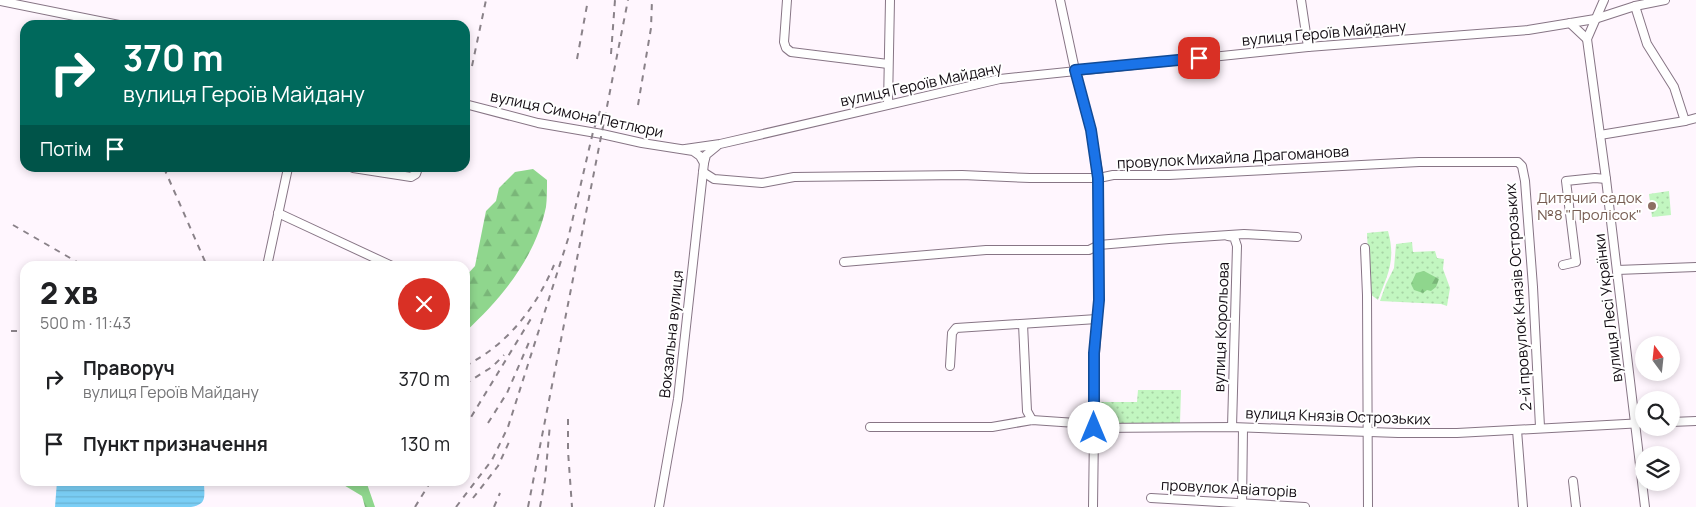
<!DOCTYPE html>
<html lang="uk">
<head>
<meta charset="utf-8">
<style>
  :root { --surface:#fff; --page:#f2f2f2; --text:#202124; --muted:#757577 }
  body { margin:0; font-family:Manrope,sans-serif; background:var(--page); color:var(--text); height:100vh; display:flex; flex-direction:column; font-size:19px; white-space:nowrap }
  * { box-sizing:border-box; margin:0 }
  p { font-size:16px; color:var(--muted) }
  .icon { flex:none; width:28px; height:28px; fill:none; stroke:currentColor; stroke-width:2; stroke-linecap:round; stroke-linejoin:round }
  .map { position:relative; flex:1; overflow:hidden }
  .panel { position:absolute; left:20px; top:261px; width:450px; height:225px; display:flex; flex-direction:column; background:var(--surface); border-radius:15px; box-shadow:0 2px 8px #0003 }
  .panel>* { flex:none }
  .guide { position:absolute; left:20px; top:20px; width:450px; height:152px; border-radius:15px; box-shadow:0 2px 8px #0003; background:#00695c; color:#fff; overflow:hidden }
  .needle { width:32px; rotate:345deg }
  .tools { position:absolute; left:1635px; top:336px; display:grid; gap:10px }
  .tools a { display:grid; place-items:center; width:45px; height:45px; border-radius:50%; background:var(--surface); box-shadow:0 2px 8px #0003; font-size:25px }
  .pin { position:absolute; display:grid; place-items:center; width:42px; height:42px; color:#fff; margin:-21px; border-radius:10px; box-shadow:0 2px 8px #0006 }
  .me { position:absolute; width:55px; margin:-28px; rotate:0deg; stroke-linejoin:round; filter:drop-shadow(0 0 4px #0008) }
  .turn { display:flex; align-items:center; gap:18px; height:105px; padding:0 20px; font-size:22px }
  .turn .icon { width:65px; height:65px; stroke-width:2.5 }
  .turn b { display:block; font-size:35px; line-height:42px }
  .then { display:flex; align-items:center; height:48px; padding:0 20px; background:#0003; gap:10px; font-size:19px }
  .round { display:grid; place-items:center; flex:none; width:52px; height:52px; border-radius:26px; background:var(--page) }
  .summary { display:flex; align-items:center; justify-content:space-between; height:85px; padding:0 20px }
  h1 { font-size:30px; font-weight:800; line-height:38px }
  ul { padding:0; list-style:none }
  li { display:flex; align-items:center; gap:15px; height:65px; padding:0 20px }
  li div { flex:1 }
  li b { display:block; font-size:19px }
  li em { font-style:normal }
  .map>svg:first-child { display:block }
  .grass { fill:url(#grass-dots) }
  .forest { fill:url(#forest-firs) }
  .water { fill:url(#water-rules) }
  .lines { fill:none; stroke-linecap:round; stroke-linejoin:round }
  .minor-casing { stroke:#877585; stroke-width:10 }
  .minor { stroke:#fff; stroke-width:8 }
  .rail { stroke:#8a8289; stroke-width:2; stroke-dasharray:6 6; stroke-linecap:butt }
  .route-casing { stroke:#114b97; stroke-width:12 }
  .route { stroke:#1a73e8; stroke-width:9 }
  .education-dot { fill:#8d6e63; stroke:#fff; stroke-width:2 }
  .labels { text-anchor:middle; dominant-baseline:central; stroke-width:4; stroke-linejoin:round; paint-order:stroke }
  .street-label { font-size:15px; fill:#130c13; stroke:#fff }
  .education-label { font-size:15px; fill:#785e54; stroke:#fff; text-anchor:end }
</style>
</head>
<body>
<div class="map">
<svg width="1696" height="507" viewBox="0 0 1696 507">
  <defs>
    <pattern id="grass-dots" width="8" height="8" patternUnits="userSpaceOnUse" patternTransform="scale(1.25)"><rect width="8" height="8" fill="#c2f6c0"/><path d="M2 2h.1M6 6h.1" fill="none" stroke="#a6d2a4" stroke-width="1.8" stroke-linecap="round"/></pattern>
    <pattern id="forest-firs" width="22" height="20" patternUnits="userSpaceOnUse" patternTransform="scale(1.25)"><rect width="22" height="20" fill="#8fd68d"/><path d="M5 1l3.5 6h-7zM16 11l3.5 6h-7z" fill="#7ab679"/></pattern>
    <pattern id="water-rules" width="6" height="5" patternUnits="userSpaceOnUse" patternTransform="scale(1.25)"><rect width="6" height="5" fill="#7bcff6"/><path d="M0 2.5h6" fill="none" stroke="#69b1d2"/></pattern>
  </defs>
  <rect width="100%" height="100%" fill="#fff6fe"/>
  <g class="grass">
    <polygon points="1669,191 1671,215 1652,217 1649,194"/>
    <path d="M1388,231c8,29 0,43 -10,69l-8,-6 -3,-61z"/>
    <polygon points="1412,242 1413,252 1435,251 1437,258 1444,259 1443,269 1450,288 1447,306 1441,304 1380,301 1386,284 1394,268 1396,244"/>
    <polygon points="1138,390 1181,390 1180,423 1099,423 1099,402 1137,402"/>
  </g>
  <g class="forest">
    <path d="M533,169l14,11c0,9 0,19 -1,27 -11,51 -44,91 -81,125v-55l10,-11 11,-55 10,-10 3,-13 16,-16z"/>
    <polygon points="1424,271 1439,279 1436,287 1431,291 1427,290 1423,293 1414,290 1411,284 1416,273"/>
    <polygon points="337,481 366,481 375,507 365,507 362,496"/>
  </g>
  <path class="water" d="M57,481h147c0,15 4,23 -13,26h-136z"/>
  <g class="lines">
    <defs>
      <g id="minor">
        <polyline points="787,0 784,42 786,48 791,52 888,64"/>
        <polyline points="1060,0 1075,70 1091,130 1099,178 1099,300 1095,353 1093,507"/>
        <polyline points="1301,0 1308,47"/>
        <polyline points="1604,0 1587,39 1606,179 1645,507"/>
        <polyline points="0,1 119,25"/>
        <polyline points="1635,6 1647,44 1674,87 1685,121 1696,118"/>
        <polyline points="1570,23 1587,39"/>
        <polyline points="465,104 538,123 602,134 642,143 693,151 700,156 704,163 706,155 717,146"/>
        <polyline points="888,104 890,0"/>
        <polyline points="1600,135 1685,121"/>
        <polyline points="685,149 720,144 1000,79 1308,47 1528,30 1595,19 1635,6 1665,0"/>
        <polyline points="353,168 411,177 416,174 418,168"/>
        <polyline points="703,172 714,179 762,183 794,177 962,175 1030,178 1099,178 1113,175 1169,175 1419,162 1518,162 1522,166 1525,181 1533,287 1540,427"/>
        <polyline points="278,213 392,266"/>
        <polyline points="1228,236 1234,237 1237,246 1232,427"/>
        <polyline points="1365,248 1367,295 1368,507"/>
        <polyline points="844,262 986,250 1089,250 1099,245 1169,239 1244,234 1297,237"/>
        <polyline points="1563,265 1576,262 1566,181 1595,178 1606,179"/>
        <polyline points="267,266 288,168"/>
        <polyline points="1617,270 1696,267"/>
        <polyline points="1023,324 1027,411 1032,420"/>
        <polyline points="950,366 952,333 956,328 1097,319"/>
        <polyline points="1671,422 1696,421"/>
        <polyline points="870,427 992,427 1032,420 1076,423 1094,428 1232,427 1398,433 1457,433 1644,423"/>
        <polyline points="1517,430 1523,507"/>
        <polyline points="1573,481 1576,507"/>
        <polyline points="1151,498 1305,507"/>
        <polyline points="659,507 678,399 704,163"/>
        <polyline points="1242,507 1243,428"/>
      </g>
    </defs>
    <use href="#minor" class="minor-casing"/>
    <use href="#minor" class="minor"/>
    <g class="rail">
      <polyline points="611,54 615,0"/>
      <polyline points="577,59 588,0"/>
      <polyline points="472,66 486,0"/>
      <polyline points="638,105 651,28 652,0"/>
      <polyline points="164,168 207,266"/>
      <polyline points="13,225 84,266"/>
      <polyline points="11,331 25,331"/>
      <path d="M465,366c42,-21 71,-58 89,-101"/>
      <polyline points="465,384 492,367 504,355"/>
      <polyline points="568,419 568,451 572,507"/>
      <polyline points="488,423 507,393 530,340"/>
      <polyline points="465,427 532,317"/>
      <polyline points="473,498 498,466 510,440"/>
      <polyline points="415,507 431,481"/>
      <polyline points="456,507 492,460 508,427 568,239 593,132 600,111"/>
      <polyline points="494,507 500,493"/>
      <polyline points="528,507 628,0"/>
      <polyline points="540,507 545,480 550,424"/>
    </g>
  </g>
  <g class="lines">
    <defs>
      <polyline id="route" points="1094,428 1094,353 1099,300 1098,178 1091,130 1075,70 1199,58"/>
    </defs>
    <use href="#route" class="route-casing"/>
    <use href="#route" class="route"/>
  </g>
  <circle class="education-dot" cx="1652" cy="206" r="5"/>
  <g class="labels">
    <g class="street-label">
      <text transform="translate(1324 33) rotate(-5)">вулиця Героїв Майдану</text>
      <text transform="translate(921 84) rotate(-12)">вулиця Героїв Майдану</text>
      <text transform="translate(577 114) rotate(12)">вулиця Симона Петлюри</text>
      <text transform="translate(1233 157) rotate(-3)">провулок Михайла Драгоманова</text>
      <text transform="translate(1518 297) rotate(-94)">2-й провулок Князів Острозьких</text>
      <text transform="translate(1608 308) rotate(-97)">вулиця Лесі Українки</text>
      <text transform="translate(1221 327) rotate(-88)">вулиця Корольова</text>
      <text transform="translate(671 334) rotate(-84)">Вокзальна вулиця</text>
      <text transform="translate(1338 416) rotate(2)">вулиця Князів Острозьких</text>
      <text transform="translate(1229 488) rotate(3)">провулок Авіаторів</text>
    </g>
    <g class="education-label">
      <text x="1642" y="197">Дитячий садок<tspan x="1642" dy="17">№8 "Пролісок"</tspan></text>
    </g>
  </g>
</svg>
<div class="tools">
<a><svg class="needle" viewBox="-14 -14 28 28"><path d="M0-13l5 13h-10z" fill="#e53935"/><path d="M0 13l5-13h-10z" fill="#757577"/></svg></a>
<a><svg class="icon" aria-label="search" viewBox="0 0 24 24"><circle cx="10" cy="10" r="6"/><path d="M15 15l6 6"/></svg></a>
<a><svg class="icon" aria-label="layers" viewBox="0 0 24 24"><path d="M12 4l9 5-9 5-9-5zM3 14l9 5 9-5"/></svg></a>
</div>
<div class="pin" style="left:1199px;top:58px;background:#d93025"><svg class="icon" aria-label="arrive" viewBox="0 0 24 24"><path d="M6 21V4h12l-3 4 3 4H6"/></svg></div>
<svg class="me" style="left:1094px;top:428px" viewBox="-20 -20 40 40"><circle r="19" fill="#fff"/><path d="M0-13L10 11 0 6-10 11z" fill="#1a73e8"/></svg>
<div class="guide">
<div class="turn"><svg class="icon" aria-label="right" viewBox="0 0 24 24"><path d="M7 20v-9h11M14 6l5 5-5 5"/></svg><div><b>370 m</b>вулиця Героїв Майдану</div></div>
<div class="then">Потім<svg class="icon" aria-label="arrive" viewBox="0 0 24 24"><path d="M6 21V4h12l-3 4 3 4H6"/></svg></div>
</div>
<section class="panel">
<div class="summary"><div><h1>2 хв</h1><p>500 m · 11:43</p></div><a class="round" style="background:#d93025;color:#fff"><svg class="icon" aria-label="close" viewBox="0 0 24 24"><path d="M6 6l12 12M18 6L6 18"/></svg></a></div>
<ul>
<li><svg class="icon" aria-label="right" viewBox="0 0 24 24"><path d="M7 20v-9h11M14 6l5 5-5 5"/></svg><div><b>Праворуч</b><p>вулиця Героїв Майдану</p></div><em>370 m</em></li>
<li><svg class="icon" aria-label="arrive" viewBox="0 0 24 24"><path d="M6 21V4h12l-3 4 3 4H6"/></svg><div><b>Пункт призначення</b></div><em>130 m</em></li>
</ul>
</section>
</div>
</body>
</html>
